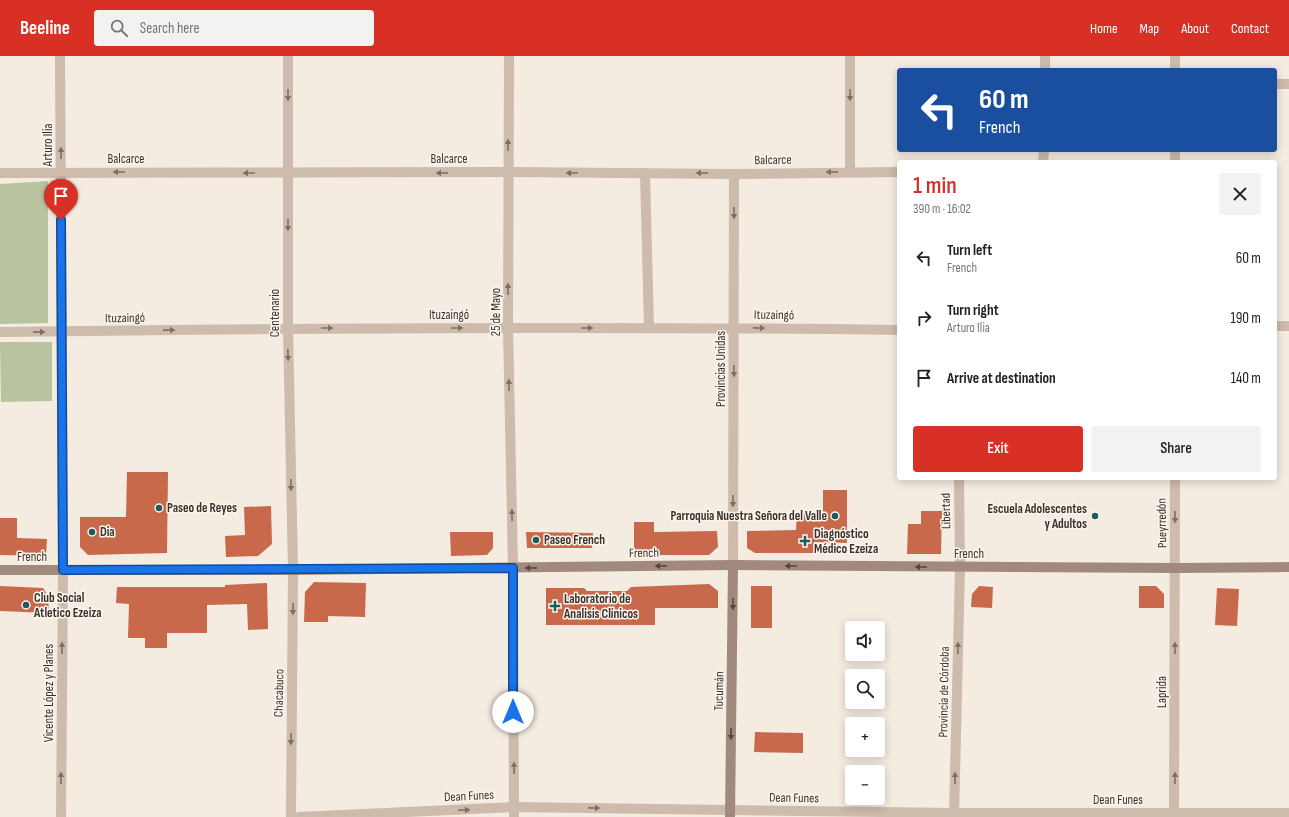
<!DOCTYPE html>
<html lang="en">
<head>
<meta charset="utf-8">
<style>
  :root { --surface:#fff; --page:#f2f2f2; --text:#222; --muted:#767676; --accent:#d93025 }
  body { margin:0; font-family:"Sofia Sans Condensed",sans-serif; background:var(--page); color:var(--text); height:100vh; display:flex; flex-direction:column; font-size:15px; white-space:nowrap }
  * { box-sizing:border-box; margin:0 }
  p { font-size:13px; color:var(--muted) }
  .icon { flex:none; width:22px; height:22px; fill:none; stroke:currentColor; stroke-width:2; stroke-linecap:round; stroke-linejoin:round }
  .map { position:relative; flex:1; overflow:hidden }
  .drawer { position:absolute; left:897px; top:104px; width:380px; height:320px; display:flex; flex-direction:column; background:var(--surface); border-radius:4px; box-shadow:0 2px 10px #0003 }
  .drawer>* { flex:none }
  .top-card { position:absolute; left:897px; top:12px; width:380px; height:84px; border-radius:4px; box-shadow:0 2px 10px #0003; background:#1a4fa0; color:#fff; overflow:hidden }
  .fabs { position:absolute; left:845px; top:565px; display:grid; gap:8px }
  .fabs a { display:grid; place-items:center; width:40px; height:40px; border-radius:4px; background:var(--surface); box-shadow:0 2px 10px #0003; font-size:20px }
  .pin { position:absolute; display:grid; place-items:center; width:34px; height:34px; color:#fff; margin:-41px -17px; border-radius:50% 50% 50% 0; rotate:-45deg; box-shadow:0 0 4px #0007 }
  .pin .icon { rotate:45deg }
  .me { position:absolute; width:44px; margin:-22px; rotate:0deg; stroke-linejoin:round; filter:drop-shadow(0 0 3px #0008) }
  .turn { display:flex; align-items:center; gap:14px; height:84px; padding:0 16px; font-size:18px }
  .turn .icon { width:52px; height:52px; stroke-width:2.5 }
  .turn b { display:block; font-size:28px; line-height:34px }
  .round { display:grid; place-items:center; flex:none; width:42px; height:42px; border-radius:4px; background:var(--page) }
  .overview { display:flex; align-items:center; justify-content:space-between; height:68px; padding:0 16px }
  h1 { font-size:24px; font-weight:600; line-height:30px; color:var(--accent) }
  .button { display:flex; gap:8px; margin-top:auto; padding:8px 16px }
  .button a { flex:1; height:46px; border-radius:4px; background:var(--accent); color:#fff; font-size:16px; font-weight:600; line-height:46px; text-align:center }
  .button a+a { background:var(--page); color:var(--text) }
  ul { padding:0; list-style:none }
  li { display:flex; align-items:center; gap:12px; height:60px; padding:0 16px }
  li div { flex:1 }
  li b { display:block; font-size:15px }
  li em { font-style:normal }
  header { display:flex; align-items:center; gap:24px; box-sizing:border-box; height:56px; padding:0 20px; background:var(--accent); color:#fff }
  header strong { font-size:19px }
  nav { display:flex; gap:22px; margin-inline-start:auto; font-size:14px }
  .search { width:280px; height:36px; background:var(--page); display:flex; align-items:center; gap:10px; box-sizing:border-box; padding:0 14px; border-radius:4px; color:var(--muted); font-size:15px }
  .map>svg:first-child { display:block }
  .green { fill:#b8c4a0 }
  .building { fill:#c8694b }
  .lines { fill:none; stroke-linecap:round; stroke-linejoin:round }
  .street { stroke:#cdbbac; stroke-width:10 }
  .secondary { stroke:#a18a7d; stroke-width:10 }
  .oneway { fill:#7d6f65 }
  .oneway2 { fill:#544640 }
  .route-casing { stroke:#114b97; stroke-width:10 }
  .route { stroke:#1a73e8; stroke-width:7 }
  .poi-dot { fill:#1f5a5e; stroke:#fbf5ee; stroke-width:1.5 }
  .labels { text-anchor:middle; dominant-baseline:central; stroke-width:3; stroke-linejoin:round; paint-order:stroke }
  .street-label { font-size:13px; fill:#3b302b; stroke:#fbf5ee }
  .poi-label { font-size:13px; font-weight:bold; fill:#3b302b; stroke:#fbf5ee; text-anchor:start }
</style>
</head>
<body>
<header>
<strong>Beeline</strong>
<div class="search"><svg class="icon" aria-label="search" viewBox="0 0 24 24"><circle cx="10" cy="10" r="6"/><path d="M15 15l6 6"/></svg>Search here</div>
<nav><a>Home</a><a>Map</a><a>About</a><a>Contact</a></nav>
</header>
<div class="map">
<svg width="1289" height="761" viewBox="0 0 1289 761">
  <rect width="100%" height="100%" fill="#f4ebe1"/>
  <g class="green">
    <polygon points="48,125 48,267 0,268 0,128"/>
    <polygon points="0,286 52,286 52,345 1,346"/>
  </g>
  <g class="building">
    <polygon points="127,416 168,416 167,497 88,499 80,491 80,461 126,461"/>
    <polygon points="823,434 847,434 847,487 814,486 813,497 755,497 747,492 747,475 796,474 797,456 823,456"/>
    <polygon points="271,450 272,488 258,500 226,501 225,480 245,479 244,451"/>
    <polygon points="921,455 942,455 941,498 907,498 908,468 921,468"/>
    <polygon points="0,462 17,462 17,482 47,483 46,500 0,499"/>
    <polygon points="634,466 654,466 654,476 717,475 718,491 709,499 634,499"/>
    <polygon points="450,476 493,476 493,492 487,499 451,500"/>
    <polygon points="526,476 593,477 592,492 527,492"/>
    <polygon points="314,526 366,527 365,561 328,560 328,566 304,566 305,536"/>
    <polygon points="267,527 268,573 248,574 247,548 207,549 207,577 167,577 167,592 145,592 145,582 128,582 129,548 116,547 117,531 225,531 225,529"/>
    <polygon points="709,528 718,535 718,552 655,552 655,569 546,569 546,532 584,532 587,535 627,535 631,531"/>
    <polygon points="0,530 43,532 49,542 48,557 0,555"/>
    <rect x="751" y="530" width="21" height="42"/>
    <polygon points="979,530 993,531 992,552 971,551 972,538"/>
    <polygon points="1139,530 1156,530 1164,538 1164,552 1139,552"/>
    <polygon points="1217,532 1239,533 1237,570 1215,569"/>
    <polygon points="755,676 803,677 803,697 754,696"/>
  </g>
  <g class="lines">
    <g class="street">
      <polyline points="60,0 63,514 61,761"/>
      <polyline points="288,0 288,272 293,514 291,761"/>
      <polyline points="509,0 508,272 513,512 514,761"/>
      <polyline points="1045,0 1045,14"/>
      <polyline points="1175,14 1175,0"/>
      <polyline points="1275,28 1289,28"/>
      <polyline points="1043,106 1044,94"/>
      <polyline points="1175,106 1175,94"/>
      <polyline points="850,116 850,0"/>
      <polyline points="0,117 508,116 734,118 899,116"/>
      <polyline points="645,117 649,272"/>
      <polyline points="1275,270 1289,270"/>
      <path d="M0,276c300,-4 599,-6 899,-2"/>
      <polyline points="733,509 734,118"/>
      <polyline points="299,761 514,751 954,757 1289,757"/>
      <polyline points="954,761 960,511 959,422"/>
      <polyline points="1174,761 1175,422"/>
    </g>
    <g class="secondary">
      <polyline points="0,514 293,514 733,509 1176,512 1289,511"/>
      <polyline points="730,761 733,509"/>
    </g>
  </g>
  <defs><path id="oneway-solid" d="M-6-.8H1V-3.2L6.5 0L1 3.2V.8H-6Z"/></defs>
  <g class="oneway">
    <use href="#oneway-solid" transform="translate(288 39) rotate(90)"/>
    <use href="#oneway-solid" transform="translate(850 39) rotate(90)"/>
    <use href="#oneway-solid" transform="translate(508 89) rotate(-90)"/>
    <use href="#oneway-solid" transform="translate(61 97) rotate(-90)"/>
    <use href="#oneway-solid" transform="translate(119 116) rotate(-180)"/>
    <use href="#oneway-solid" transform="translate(832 116) rotate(179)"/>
    <use href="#oneway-solid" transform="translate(249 117) rotate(-180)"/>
    <use href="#oneway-solid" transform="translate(442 117) rotate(180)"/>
    <use href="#oneway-solid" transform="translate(572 117) rotate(-180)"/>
    <use href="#oneway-solid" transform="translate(702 117) rotate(-180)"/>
    <use href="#oneway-solid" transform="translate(734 157) rotate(90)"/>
    <use href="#oneway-solid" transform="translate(288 169) rotate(90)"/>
    <use href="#oneway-solid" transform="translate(508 233) rotate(-90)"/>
    <use href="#oneway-solid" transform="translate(327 272)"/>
    <use href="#oneway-solid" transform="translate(457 272)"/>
    <use href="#oneway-solid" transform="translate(587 272)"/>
    <use href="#oneway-solid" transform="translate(759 272) rotate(1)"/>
    <use href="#oneway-solid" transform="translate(169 274) rotate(-1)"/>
    <use href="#oneway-solid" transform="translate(39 276) rotate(-1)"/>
    <use href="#oneway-solid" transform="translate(288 299) rotate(89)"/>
    <use href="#oneway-solid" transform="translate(734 315) rotate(90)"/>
    <use href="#oneway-solid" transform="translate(509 329) rotate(-91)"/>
    <use href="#oneway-solid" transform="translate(291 429) rotate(89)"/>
    <use href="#oneway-solid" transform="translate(733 445) rotate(90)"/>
    <use href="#oneway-solid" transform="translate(512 459) rotate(-91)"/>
    <use href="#oneway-solid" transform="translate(1175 461) rotate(89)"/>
    <use href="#oneway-solid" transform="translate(293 553) rotate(91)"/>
    <use href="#oneway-solid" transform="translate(62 592) rotate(-90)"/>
    <use href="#oneway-solid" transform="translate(958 592) rotate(-89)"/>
    <use href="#oneway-solid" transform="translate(1175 592) rotate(-90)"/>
    <use href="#oneway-solid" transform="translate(291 683) rotate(91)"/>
    <use href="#oneway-solid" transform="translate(514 712) rotate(-90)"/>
    <use href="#oneway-solid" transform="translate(61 722) rotate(-90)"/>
    <use href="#oneway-solid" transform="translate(955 722) rotate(-89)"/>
    <use href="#oneway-solid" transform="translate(1175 722) rotate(-90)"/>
    <use href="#oneway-solid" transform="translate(594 752) rotate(1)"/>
    <use href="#oneway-solid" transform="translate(464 754) rotate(-3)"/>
  </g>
  <g class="oneway2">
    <use href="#oneway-solid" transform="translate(661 510) rotate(179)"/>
    <use href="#oneway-solid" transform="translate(791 510) rotate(-180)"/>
    <use href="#oneway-solid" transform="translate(921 511) rotate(-180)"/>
    <use href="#oneway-solid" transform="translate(531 512) rotate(179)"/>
    <use href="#oneway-solid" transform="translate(733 548) rotate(91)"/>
    <use href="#oneway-solid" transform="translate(731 678) rotate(91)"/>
  </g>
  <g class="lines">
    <defs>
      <polyline id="route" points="61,164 63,514 513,512 513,656"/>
    </defs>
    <use href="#route" class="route-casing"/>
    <use href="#route" class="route"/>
  </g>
  <g class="poi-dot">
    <circle cx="159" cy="452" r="4"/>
    <circle cx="835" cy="460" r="4"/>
    <circle cx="1095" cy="460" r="4"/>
    <circle cx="92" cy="476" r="4"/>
    <circle cx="536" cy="484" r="4"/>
    <path d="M803 479h4v4h4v4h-4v4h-4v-4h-4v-4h4z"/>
    <circle cx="26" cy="549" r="4"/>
    <path d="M553 544h4v4h4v4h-4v4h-4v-4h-4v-4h4z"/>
  </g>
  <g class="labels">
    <g class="street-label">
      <text transform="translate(48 89) rotate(-90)">Arturo Ilia</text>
      <text x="126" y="103">Balcarce</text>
      <text x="449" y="103">Balcarce</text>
      <text transform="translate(773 104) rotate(-1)">Balcarce</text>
      <text transform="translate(496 256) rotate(-90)">25 de Mayo</text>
      <text transform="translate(275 257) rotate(-90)">Centenario</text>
      <text x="449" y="259">Ituzaingó</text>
      <text transform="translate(774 259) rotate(1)">Ituzaingó</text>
      <text transform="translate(125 262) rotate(-1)">Ituzaingó</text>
      <text transform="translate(721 313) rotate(-90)">Provincias Unidas</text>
      <text transform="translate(946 455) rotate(-91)">Libertad</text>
      <text transform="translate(1162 467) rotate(-91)">Pueyrredón</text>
      <text transform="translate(644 497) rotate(-1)">French</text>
      <text x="969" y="498">French</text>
      <text x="32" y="501">French</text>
      <text transform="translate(719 635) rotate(-89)">Tucumán</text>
      <text transform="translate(944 636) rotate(-89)">Provincia de Córdoba</text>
      <text transform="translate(1162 636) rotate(-90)">Laprida</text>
      <text transform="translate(49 637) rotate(-90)">Vicente López y Planes</text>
      <text transform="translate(279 637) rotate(-89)">Chacabuco</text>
      <text transform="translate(469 740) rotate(-3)">Dean Funes</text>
      <text transform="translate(794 742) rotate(1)">Dean Funes</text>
      <text x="1118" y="744">Dean Funes</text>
    </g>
    <g class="poi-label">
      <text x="167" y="452">Paseo de Reyes</text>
      <text x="1087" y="453" text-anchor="end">Escuela Adolescentes<tspan x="1087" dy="15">y Adultos</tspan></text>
      <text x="827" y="460" text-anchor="end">Parroquia Nuestra Señora del Valle</text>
      <text x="100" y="476">Dia</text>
      <text x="814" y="478">Diagnóstico<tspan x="814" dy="15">Médico Ezeiza</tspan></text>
      <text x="544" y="484">Paseo French</text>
      <text x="34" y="542">Club Social<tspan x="34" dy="15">Atletico Ezeiza</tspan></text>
      <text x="564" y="543">Laboratorio de<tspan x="564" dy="15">Analisis Clínicos</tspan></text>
    </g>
  </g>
</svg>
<div class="fabs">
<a><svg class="icon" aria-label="sound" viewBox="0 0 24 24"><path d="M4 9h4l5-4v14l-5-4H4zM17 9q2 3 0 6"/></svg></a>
<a><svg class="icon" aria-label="search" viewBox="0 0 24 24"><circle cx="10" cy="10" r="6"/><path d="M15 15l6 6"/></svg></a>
<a>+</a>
<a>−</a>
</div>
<div class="pin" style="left:61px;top:164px;background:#d93025"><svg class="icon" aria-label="arrive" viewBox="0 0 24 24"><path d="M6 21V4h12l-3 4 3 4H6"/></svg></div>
<svg class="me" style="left:513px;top:656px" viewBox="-20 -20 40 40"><circle r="19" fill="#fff"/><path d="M0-13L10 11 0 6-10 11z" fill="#1a73e8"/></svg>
<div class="top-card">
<div class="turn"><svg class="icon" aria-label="left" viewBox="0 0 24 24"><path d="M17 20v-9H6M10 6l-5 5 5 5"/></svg><div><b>60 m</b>French</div></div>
</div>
<section class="drawer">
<div class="overview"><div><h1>1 min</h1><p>390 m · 16:02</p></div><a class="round"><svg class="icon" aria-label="close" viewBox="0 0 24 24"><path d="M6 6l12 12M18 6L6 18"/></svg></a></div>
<ul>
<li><svg class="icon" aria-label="left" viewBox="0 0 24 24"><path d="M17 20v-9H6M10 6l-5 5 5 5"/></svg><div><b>Turn left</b><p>French</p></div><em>60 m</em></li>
<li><svg class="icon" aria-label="right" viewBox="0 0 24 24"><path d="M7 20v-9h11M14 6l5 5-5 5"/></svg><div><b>Turn right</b><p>Arturo Ilia</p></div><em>190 m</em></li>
<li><svg class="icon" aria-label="arrive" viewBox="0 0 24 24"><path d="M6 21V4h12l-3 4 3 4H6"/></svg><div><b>Arrive at destination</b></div><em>140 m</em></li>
</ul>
<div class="button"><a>Exit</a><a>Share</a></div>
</section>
</div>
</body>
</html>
